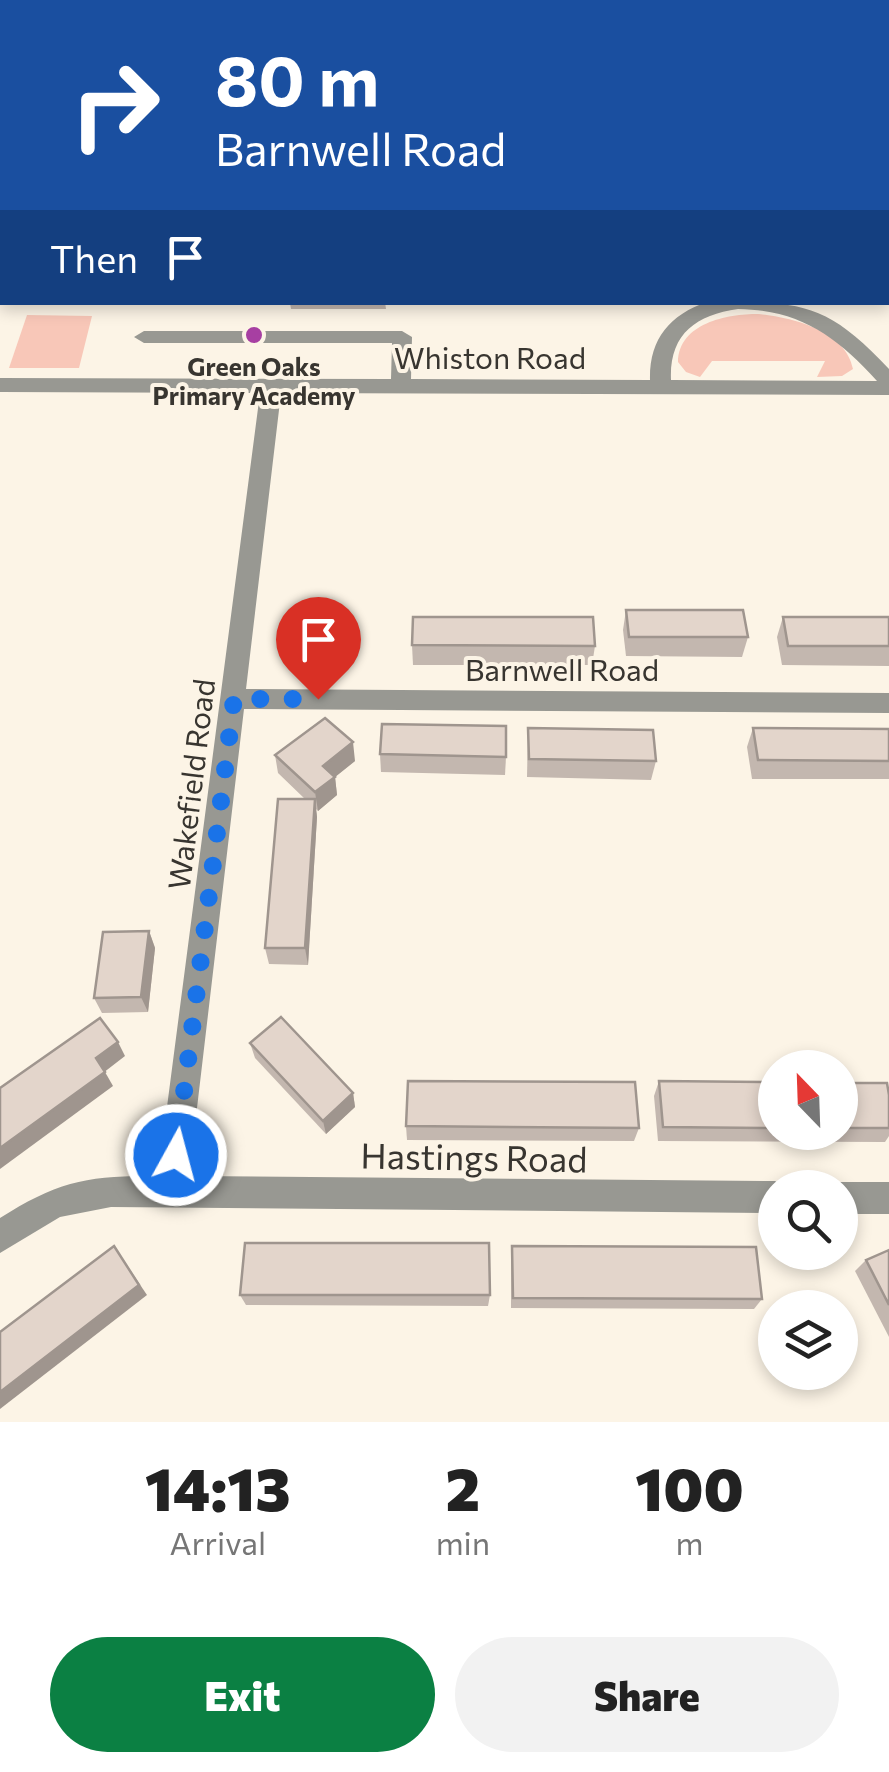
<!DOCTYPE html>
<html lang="en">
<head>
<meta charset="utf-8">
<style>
  :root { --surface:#fff; --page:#f2f2f2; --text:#222; --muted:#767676; --accent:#0b8043 }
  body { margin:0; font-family:Commissioner,sans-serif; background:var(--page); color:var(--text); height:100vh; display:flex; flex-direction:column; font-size:38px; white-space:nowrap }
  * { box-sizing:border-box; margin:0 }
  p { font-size:32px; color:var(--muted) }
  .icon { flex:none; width:55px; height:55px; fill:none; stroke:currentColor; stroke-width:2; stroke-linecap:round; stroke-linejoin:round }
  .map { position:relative; height:1422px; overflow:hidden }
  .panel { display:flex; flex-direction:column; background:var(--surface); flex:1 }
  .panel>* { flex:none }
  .banner { position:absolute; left:0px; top:0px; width:890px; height:305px; box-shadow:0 5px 15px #0003; background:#1a4fa0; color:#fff; overflow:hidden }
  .needle { width:65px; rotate:337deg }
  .buttons { position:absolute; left:758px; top:1050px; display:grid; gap:20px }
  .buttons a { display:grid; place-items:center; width:100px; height:100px; border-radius:50%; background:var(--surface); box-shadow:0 5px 15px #0003; font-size:50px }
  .pin { position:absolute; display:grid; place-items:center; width:85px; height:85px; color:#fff; margin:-102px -42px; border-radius:50% 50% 50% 0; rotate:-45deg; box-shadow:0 0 10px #0007 }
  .pin .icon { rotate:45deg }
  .me { position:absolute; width:110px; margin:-55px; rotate:7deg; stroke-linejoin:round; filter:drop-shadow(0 0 8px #0008) }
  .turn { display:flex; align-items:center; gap:35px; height:210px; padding:0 50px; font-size:45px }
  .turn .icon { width:130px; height:130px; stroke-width:2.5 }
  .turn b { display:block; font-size:70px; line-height:85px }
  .then { display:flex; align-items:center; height:95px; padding:0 50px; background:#0003; gap:20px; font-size:38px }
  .eta { display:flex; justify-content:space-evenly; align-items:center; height:170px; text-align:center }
  .eta b { font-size:60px; font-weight:800; line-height:70px }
  .primary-button { display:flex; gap:20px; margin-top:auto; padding:20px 50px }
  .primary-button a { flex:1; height:115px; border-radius:60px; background:var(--accent); color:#fff; font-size:40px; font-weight:800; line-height:115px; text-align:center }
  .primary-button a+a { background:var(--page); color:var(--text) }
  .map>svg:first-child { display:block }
  .green { fill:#f8c7b8 }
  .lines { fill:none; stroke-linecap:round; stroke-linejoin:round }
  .minor { fill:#989892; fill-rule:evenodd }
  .wall { fill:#c3b7af }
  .shaded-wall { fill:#9f958e }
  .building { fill:#e3d5cb; stroke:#9f958e; stroke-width:2.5 }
  .route { stroke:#1a73e8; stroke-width:18; stroke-dasharray:0 32.4 }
  .poi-dot { fill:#a73fa2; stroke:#fcf4e6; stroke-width:4 }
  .labels { text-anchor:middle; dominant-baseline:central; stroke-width:8; stroke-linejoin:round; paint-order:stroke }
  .far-poi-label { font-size:25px; font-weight:bold; fill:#383530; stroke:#fcf4e6 }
  .street-label { font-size:30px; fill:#383530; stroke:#fcf4e6 }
  .near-street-label { font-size:35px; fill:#383530; stroke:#fcf4e6 }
</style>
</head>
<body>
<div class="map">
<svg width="889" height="1422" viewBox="0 0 889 1422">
  <rect width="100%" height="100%" fill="#fcf4e6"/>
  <g class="green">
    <polygon points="102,0 656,0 659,2 103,2"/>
    <path d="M758,314c33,3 88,16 95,55l-11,7 -25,1 8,-16h-113l-12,16 -14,-5 -8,-10c1,-39 49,-48 80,-48z"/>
    <polygon points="27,315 92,316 79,368 9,368"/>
  </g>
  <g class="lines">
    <g class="minor">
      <rect x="888" y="58" width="1" height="12"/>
      <path d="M707,302c90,0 117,-3 182,67v26l-608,-2 -35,296 643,4v20l-645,-4 -55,467 586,5 12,7h-12v25l-664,-6 -51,10 -60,36v-35c58,-37 89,-43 158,-42l102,-783 -260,-1v-14l391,1 1,-36h-248l-10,-6 10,-6h258l10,6 -1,42 239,1c-1,-40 19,-65 57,-78zM738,309c62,1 98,27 139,72l-206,-1c-2,-45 24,-65 67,-71z"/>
      <polygon points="840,1182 889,1182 889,1214 840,1214 840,1188 829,1188"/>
    </g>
  </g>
  <g class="wall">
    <polygon points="726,0 764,0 738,2 729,2"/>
    <polygon points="189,302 385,302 386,309 291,309 290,303"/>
    <polygon points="626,610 748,637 742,657 626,656 623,630"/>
    <polygon points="783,617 889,617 889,666 782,665 777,637"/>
    <polygon points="412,645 595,646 592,665 413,665"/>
    <polygon points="528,728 656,761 651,780 527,777"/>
    <polygon points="753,728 889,729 889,779 752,779 747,747"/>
    <polygon points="380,754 506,757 505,775 381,772"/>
    <polygon points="275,755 355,761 335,777 337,795 318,811 316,809 317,817 308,965 269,964 265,948 305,799 278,773"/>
    <polygon points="149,931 155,948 148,1012 102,1013 94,998"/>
    <polygon points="250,1043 353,1093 355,1107 326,1134 255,1058"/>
    <polygon points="659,1081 775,1082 775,1132 840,1132 840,1083 889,1095 889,1136 885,1142 658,1141 654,1096"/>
    <polygon points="406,1126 639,1128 634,1141 407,1140"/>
    <polygon points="512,1246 762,1299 754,1309 511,1308 511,1257"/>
    <polygon points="889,1250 889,1337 855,1271 866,1260"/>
    <polygon points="240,1295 490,1295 488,1306 246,1305"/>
  </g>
  <g class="shaded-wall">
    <polygon points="353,742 355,761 330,781 335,777 337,795 318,811 315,792 323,766"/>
    <polygon points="315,799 317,817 308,965 305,948"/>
    <polygon points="149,931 155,948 148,1012 141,997"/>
    <polygon points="118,1042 125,1056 103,1073 96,1058"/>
    <polygon points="105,1072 113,1086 0,1169 0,1148"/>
    <polygon points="353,1093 355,1107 326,1134 323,1121"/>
    <polygon points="114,1246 147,1295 0,1409 0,1392"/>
  </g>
  <g class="building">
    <polygon points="626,610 743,610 748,637 629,637"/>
    <polygon points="413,617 593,617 595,646 412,645"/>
    <polygon points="783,617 889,617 889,646 788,646"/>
    <polygon points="325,718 353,742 323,766 335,777 315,792 275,755"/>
    <polygon points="382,724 506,726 506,757 380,754"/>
    <polygon points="528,728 653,730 656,761 529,759"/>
    <polygon points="753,728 889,729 889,761 758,760"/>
    <polygon points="278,799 315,799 305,948 265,948"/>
    <polygon points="149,931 141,997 94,998 103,932"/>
    <polygon points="281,1017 353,1093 323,1121 250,1043"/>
    <polygon points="100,1018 118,1042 96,1058 105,1072 0,1148 0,1088"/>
    <polygon points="408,1081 635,1082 639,1128 406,1126"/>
    <polygon points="659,1081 775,1082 775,1128 663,1127"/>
    <polygon points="840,1083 887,1083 889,1095 889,1128 840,1128"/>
    <polygon points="245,1243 489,1243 490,1295 240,1295"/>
    <polygon points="114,1246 139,1285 0,1392 0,1332"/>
    <polygon points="512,1246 756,1247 762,1299 513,1298"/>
    <polygon points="889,1250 889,1305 866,1260"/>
  </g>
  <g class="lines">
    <polyline class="route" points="176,1155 234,699 318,699"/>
  </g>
  <circle class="poi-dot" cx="254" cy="335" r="10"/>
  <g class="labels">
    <g class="far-poi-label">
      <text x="254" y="366">Green Oaks<tspan x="254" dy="29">Primary Academy</tspan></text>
    </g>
    <g class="street-label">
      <text x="490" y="356">Whiston Road</text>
      <text x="562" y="668">Barnwell Road</text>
      <text transform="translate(190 784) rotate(-83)">Wakefield Road</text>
    </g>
    <g class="near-street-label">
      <text transform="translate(474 1156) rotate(1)">Hastings Road</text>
    </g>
  </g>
</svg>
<div class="buttons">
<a><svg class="needle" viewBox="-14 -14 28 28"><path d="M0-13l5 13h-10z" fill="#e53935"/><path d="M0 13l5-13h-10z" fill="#767676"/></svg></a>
<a><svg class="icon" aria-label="search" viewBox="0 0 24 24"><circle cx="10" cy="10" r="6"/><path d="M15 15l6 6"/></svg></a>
<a><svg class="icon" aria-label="layers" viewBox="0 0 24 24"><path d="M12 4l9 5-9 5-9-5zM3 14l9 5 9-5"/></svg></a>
</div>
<div class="pin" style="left:318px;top:699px;background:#d93025"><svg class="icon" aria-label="arrive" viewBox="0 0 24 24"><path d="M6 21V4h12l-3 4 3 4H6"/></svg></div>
<svg class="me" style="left:176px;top:1155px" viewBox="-20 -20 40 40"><circle r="17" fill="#1a73e8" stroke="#fff" stroke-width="3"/><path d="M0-11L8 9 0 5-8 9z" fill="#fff"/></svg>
<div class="banner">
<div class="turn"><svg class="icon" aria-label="right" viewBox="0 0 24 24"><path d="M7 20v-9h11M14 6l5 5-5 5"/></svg><div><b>80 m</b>Barnwell Road</div></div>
<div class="then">Then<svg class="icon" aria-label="arrive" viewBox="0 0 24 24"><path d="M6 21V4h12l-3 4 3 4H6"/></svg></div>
</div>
</div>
<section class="panel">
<div class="eta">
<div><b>14:13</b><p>Arrival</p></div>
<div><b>2</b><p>min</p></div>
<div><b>100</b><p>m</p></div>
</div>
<div class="primary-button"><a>Exit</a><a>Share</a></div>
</section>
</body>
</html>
